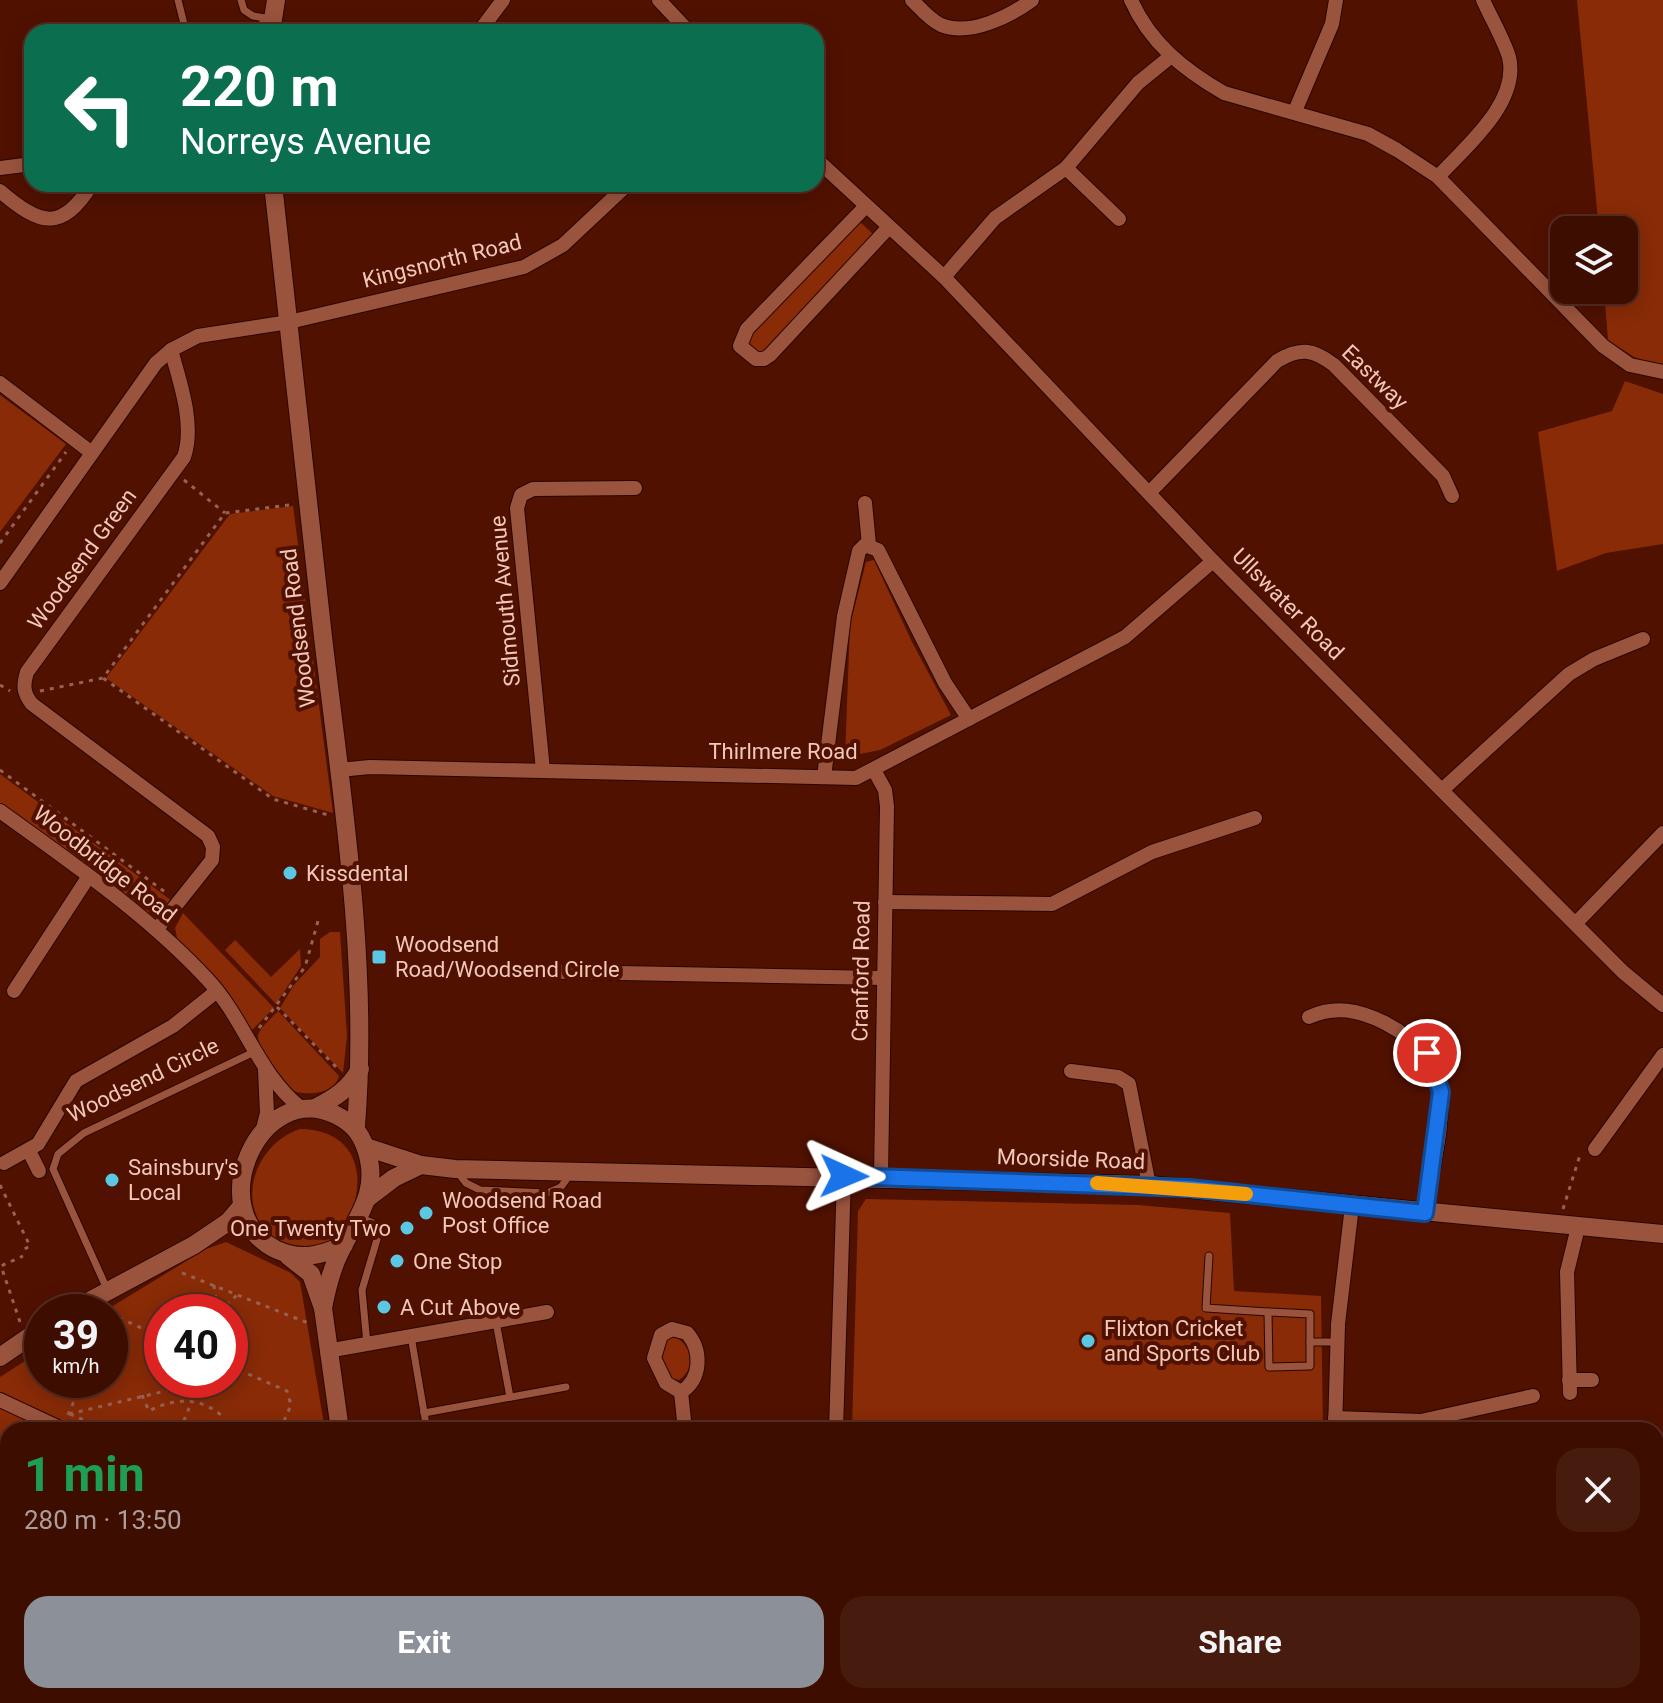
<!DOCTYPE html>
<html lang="en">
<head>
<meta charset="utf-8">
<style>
  :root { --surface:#3d0d00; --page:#481b0f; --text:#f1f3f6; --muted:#ad9c99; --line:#562d22; --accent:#8c9099 }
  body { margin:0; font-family:Roboto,sans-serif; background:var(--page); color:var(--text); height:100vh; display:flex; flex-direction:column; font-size:30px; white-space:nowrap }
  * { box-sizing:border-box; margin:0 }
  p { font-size:26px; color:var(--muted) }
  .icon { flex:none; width:44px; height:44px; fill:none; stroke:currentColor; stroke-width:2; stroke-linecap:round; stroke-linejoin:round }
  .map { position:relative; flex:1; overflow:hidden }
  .side { position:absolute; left:0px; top:1422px; width:1664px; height:282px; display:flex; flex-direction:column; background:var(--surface); border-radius:24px 24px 0 0; box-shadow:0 4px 20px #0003,0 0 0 2px var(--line) }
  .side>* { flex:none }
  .guide { position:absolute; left:24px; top:24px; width:800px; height:168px; border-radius:24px; box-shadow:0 4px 20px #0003,0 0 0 2px var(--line); background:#0b6e4f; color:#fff; overflow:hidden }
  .tools { position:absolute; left:1550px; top:216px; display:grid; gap:16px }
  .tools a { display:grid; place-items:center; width:88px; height:88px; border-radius:16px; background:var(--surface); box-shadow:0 4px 20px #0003,0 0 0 2px var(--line); font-size:40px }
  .speed { position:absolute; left:24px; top:1294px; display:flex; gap:16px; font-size:40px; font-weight:700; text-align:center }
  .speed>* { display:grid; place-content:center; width:104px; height:104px; border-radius:50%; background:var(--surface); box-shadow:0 4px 20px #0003,0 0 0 2px var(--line); line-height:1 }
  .speed small { font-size:20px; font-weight:400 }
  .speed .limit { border:12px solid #d22; background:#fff; color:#111 }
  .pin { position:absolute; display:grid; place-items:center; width:68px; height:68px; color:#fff; margin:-34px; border:4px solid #fff; border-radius:50%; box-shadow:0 2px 8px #0007 }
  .me { position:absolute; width:88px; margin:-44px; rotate:91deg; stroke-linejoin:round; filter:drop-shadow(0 0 6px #0008) }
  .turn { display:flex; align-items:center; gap:28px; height:168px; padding:0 24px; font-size:36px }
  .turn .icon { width:104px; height:104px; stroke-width:2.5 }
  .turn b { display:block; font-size:56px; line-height:68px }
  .round { display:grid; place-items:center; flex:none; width:84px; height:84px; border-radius:24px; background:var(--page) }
  .head { display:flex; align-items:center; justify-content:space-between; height:136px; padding:0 24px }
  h1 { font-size:48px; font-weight:700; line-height:60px; color:#1e9e55 }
  .action { display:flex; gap:16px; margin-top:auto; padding:16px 24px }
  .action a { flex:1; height:92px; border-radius:24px; background:var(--accent); color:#fff; font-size:32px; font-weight:700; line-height:92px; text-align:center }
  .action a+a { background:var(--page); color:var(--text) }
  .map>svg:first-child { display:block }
  .green { fill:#892b07; fill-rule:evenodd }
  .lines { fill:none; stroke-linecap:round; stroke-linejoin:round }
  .lane-casing { stroke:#290701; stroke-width:9 }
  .street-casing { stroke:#290701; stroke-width:16 }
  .secondary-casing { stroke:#290701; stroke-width:20 }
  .path { stroke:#986253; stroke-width:3; stroke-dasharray:4 6; stroke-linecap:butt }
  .lane { stroke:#9a543e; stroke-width:7 }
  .street { stroke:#9a543e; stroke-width:14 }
  .secondary { stroke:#9a543e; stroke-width:18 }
  .route-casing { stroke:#114b97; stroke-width:20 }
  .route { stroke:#1a73e8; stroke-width:14 }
  .slow { stroke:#f59e0b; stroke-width:14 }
  .poi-dot { fill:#5ac8e5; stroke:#511100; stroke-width:3 }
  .labels { text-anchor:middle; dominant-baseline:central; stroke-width:8; stroke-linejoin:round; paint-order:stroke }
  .street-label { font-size:22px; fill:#f1c8bb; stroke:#511100 }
  .poi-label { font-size:22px; fill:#f1c8bb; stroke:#511100; text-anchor:start }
</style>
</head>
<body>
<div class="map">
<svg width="1663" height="1703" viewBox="0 0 1663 1703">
  <rect width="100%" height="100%" fill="#511100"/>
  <g class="green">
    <polygon points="1577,0 1663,0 1663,367 1634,357 1608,340 1604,290 1624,290 1624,230 1599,230"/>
    <polygon points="860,222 874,235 771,346 761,353 750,349 748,337"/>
    <polygon points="1625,381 1663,394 1663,544 1606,553 1557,571 1538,432 1612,411"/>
    <polygon points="0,395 66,444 0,532"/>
    <polygon points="293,506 333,813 273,796 106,678 230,514"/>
    <polygon points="874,560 912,642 951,715 880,750 845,757 850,625 866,562"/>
    <polygon points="0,774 172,901 155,922 0,805"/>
    <polygon points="183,913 274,1008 250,1032 178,942 175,928"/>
    <polygon points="330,932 340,932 347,1036 343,1073 280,1008 294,985 320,957 320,939"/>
    <polygon points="235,940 271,977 300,949 301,966 276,1004 225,950"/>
    <path d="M278,1011l61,65c-5,19 -32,20 -49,14 -9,-3 -33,-45 -32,-54 1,-8 14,-18 20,-25z"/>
    <path d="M300,1129c109,1 42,173 -30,106 -36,-34 -13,-92 30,-106z"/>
    <polygon points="866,1199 1138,1205 1230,1213 1234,1291 1321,1296 1323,1430 852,1430 858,1211"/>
    <path d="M226,1242l65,31 9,9 25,148h-317v266h371l1,7h-380v-326l42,-27v30h68v-68h-7l103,-63zM162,1312h68v68h-68z"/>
    <path d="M675,1337c18,9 21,32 4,43l-9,-2 -8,-17 4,-21z"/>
  </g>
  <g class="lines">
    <defs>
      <g id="lane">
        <polyline points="178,0 186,32"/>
        <polyline points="241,0 244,10 253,16 271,19"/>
        <polyline points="247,32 269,20"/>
        <polyline points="456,1170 466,1183 480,1190 547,1193 561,1187 571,1173"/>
        <polyline points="361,1218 381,1226 362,1290 367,1344"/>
        <polyline points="1209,1256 1206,1308 1268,1312"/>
        <polyline points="107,1289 53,1169 58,1154 84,1133 254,1052"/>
        <polygon points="1268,1312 1310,1314 1310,1366 1269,1367"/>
        <polyline points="496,1322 510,1397"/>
        <polyline points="411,1336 427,1430"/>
        <polyline points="1310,1342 1337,1342"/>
        <polyline points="424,1413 566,1387"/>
        <polyline points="519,1696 521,1703"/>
        <polyline points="664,1703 671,1696"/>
      </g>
      <g id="street">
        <polyline points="659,0 689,32"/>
        <path d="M912,0c9,9 18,20 29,25 29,12 69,-9 91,-25"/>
        <path d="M1131,0c19,43 53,70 93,93l144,41 29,16 41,27 165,169 27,19 33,7"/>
        <polyline points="479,32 503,0"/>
        <polyline points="1295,111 1332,24 1336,0"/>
        <polyline points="816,159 944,277 1213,561 1623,972 1663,1005"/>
        <polyline points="0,168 32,164"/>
        <polyline points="1066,168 1119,219"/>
        <path d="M1438,177c27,-30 82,-74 71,-120 -6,-19 -18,-39 -26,-57"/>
        <path d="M0,191c40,34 61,42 92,-7"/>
        <polyline points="866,206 747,329 740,346 756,359 764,359 770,355 889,227"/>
        <polyline points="944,277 995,218 1066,168 1138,83 1170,57"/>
        <polyline points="0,383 92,453"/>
        <path d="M1150,492l127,-131c23,-14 36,-12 57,4l109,111 9,20"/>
        <polyline points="865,503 869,545"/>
        <polyline points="0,583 156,363 171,350 198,336 289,322 524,267 563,245 628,184"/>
        <polyline points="339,770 370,767 856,778 1125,637 1213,561"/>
        <polyline points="543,770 517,508 521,495 533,489 635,488"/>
        <polyline points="874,770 885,790 887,806 881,1176"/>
        <polyline points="824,777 844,616 859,551 865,545 878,550 945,683 969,719"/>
        <polyline points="1442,790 1569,674 1594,659 1643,639"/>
        <path d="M0,811c73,53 147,103 208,169 37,40 50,94 93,128"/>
        <polyline points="885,902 1052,904 1152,852 1255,818"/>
        <polyline points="1576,923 1663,833"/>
        <path d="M157,929l55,-69 1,-13 -5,-11 -176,-132c-9,-11 -9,-19 -5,-32l157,-215c11,-32 -4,-75 -13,-107"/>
        <polyline points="517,971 882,978"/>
        <polyline points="14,991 89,876"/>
        <path d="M1309,1017c26,-12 50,-7 76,6 84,44 51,113 40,190"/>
        <polyline points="1071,1071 1118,1077 1129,1084 1149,1185"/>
        <polyline points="263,1129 267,1113 265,1070"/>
        <polyline points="1595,1149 1663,1055"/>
        <polyline points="29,1151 39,1171"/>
        <polyline points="4,1163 38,1144 76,1081 173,1026 217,991"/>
        <path d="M672,1329l15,4c15,17 15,46 -6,59l-15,-9 -12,-25 7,-23z"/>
        <polyline points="327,1351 547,1312"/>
        <polyline points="1569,1380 1592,1380"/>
        <polyline points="681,1392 685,1430"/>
        <polyline points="1570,1393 1567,1272 1578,1227"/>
        <polyline points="0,1400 62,1429"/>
        <polyline points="1335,1418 1421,1421 1533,1396"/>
        <polyline points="836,1430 844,1176"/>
        <polyline points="1335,1430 1338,1324 1352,1206"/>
        <polyline points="1656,1587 1663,1585"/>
        <polyline points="904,1696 908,1703"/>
        <polyline points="1383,1696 1383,1703"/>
      </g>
      <g id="secondary">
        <polyline points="271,32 276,0"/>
        <path d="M273,184c18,151 32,302 50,453 19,162 46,325 33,489"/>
        <path d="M315,1108c20,-10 34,-19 45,-39"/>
        <polyline points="366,1147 421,1165 455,1169 1149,1185 1663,1234"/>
        <polyline points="369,1197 394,1178 421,1165"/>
        <polyline points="288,1256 311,1274 323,1308 340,1430"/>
        <path d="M323,1308c3,-16 7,-32 13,-47 16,-39 46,-66 30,-112 -6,-17 -14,-26 -30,-34 -76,-37 -135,96 -61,134 25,12 45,7 69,-4"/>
        <polyline points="69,1312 194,1245 228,1222 240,1208"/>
        <polyline points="0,1357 42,1328"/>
        <polyline points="398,1696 400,1703"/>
      </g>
    </defs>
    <use href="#lane" class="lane-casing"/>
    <use href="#street" class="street-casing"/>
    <use href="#secondary" class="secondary-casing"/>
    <g class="path">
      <polyline points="184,480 225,513"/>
      <polyline points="289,505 225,513 103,678 273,799 328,815"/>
      <polyline points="0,543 66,452"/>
      <polyline points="0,685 10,691"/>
      <polyline points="40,691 103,678"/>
      <polyline points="0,770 165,892"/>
      <polyline points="277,1007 339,1070"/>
      <polyline points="259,1028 305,967 318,921"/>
      <polyline points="0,1185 30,1246 21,1251"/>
      <polyline points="1563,1209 1580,1155"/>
      <polyline points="182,1273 308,1323"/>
      <polyline points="214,1285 217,1312"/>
      <polyline points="219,1312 237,1295"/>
      <polyline points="110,1314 162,1337"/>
      <polyline points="20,1322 1,1266 23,1256"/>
      <polyline points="230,1366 287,1391 291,1405 280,1430"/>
      <path d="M142,1395l7,16c26,-14 55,-14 76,8"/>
      <polyline points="69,1414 178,1388 192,1380"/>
      <polyline points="70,1414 107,1430"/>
      <polyline points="68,1415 83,1380"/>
      <polyline points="180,1430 192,1401"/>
    </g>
    <use href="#lane" class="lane"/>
    <use href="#street" class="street"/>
    <use href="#secondary" class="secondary"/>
  </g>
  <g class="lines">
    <defs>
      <polyline id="route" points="844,1176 1189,1188 1425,1213 1441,1092 1427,1053"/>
    </defs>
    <use href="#route" class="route-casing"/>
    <use href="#route" class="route"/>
    <polyline class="slow" points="1097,1183 1246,1194"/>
  </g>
  <g class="poi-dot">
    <circle cx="290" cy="873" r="8"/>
    <rect x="371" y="949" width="16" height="16" rx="4"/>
    <circle cx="112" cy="1180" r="8"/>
    <circle cx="426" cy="1213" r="8"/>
    <circle cx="407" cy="1228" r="8"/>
    <circle cx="397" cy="1261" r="8"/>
    <circle cx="384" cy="1307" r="8"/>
    <circle cx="1088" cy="1341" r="8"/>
  </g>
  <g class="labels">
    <g class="street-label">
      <text transform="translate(442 261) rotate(-14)">Kingsnorth Road</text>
      <text transform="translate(1375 377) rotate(44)">Eastway</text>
      <text transform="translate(82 559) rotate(-54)">Woodsend Green</text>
      <text transform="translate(505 601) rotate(-95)">Sidmouth Avenue</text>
      <text transform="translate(1288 604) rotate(45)">Ullswater Road</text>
      <text transform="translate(298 628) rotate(-97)">Woodsend Road</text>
      <text x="783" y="751">Thirlmere Road</text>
      <text transform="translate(105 864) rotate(38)">Woodbridge Road</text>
      <text transform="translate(861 971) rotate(-89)">Cranford Road</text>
      <text transform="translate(143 1080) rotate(-26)">Woodsend Circle</text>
      <text transform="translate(1071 1159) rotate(2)">Moorside Road</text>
    </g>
    <g class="poi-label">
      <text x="306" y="873">Kissdental</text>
      <text x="395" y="944">Woodsend<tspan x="395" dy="25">Road/Woodsend Circle</tspan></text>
      <text x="128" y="1167">Sainsbury's<tspan x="128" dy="25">Local</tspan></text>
      <text x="442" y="1200">Woodsend Road<tspan x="442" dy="25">Post Office</tspan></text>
      <text x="391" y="1228" text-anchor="end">One Twenty Two</text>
      <text x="413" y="1261">One Stop</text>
      <text x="400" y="1307">A Cut Above</text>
      <text x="1104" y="1328">Flixton Cricket<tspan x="1104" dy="25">and Sports Club</tspan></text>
    </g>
  </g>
</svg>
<div class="tools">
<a><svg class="icon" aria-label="layers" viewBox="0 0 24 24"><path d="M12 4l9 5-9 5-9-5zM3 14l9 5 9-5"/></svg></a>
</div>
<div class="speed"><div>39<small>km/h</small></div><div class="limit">40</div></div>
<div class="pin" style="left:1427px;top:1053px;background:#d93025"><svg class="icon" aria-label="arrive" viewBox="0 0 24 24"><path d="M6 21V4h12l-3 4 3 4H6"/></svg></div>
<svg class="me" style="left:844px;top:1176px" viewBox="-20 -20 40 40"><path d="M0-17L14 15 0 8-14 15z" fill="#1a73e8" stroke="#fff" stroke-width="4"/></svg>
<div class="guide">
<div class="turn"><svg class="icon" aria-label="left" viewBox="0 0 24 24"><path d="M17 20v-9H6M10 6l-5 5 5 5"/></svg><div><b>220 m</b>Norreys Avenue</div></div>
</div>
<section class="side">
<div class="head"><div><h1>1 min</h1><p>280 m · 13:50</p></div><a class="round"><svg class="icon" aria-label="close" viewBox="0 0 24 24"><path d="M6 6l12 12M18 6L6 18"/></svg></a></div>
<div class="action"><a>Exit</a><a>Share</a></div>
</section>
</div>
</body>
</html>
